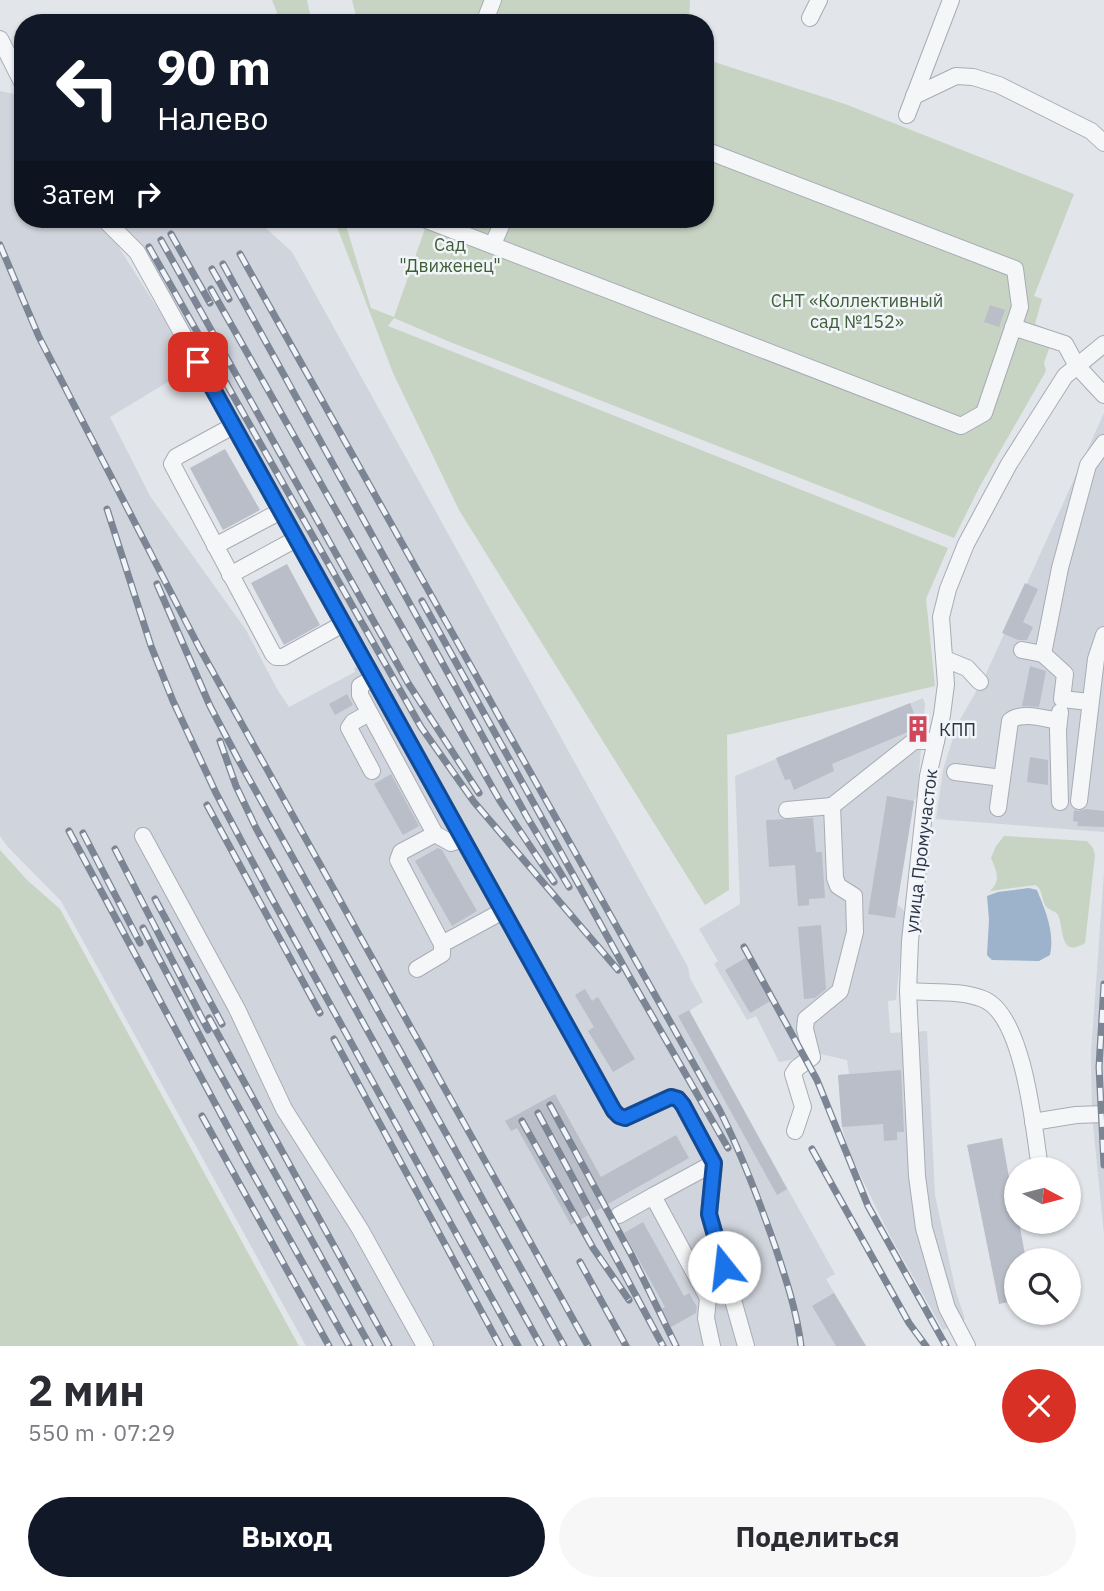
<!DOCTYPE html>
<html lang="ru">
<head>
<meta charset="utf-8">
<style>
  :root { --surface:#fff; --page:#f7f7f7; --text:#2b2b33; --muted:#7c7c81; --accent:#111827 }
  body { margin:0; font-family:"IBM Plex Sans",sans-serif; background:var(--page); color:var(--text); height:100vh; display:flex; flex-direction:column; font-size:26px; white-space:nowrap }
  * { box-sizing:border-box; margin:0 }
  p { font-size:23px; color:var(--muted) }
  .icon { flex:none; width:38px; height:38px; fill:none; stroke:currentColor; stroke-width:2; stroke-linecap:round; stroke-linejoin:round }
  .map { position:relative; height:1346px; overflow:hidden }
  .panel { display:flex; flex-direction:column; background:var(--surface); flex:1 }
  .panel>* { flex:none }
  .banner { position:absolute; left:14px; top:14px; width:700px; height:214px; border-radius:28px; box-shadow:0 2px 5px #0004; background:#111827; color:#fff; overflow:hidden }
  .needle { width:46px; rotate:97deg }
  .controls { position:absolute; left:1004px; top:1157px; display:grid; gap:14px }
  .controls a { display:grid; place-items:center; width:77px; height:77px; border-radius:50%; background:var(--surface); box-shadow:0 2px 5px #0004; font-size:35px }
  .pin { position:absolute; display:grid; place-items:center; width:60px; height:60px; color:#fff; margin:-30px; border-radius:14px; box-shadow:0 4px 10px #0006 }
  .me { position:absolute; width:77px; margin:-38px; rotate:344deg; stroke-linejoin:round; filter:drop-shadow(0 0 5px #0008) }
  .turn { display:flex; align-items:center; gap:24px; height:147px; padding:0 28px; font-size:32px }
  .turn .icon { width:91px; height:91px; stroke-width:2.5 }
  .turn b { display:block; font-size:49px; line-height:60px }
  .then { display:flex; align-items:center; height:66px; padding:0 28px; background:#0003; gap:14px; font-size:26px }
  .round { display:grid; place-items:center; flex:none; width:74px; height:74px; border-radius:37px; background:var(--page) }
  .overview { display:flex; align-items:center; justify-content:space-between; height:119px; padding:0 28px }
  h1 { font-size:42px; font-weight:700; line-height:52px }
  .primary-button { display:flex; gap:14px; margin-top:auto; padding:14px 28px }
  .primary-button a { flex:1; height:80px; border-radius:42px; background:var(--accent); color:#fff; font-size:28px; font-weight:700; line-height:80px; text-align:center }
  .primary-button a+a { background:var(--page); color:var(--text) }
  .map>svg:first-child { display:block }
  .built { fill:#d0d4dc }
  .green { fill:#c7d4c3 }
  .water { fill:#9cb3cb }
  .building { fill:#b9bec8 }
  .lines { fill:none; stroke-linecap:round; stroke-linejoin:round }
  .minor-casing { stroke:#a7acb5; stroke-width:18 }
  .minor { stroke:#f5f6f8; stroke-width:16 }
  .rail-casing { stroke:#7b8594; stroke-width:7 }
  .rail { stroke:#f1f4f8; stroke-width:4.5; stroke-dasharray:13; stroke-linecap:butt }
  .route-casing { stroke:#114b97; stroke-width:18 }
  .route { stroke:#1a73e8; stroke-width:12 }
  .labels { text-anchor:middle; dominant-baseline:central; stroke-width:5; stroke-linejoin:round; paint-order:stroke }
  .park-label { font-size:18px; fill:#3e5e36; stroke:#f1f4f8 }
  .poi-label { font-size:18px; fill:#293343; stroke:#f1f4f8; text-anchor:start }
  .street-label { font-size:18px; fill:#293343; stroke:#f1f4f8 }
</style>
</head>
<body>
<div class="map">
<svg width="1104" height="1346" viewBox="0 0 1104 1346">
  <rect width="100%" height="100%" fill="#e2e5ea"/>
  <g class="built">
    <polygon points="0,91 23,96 23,219 101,219 194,366 110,417 150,496 246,630 277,689 289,707 355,672 354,668 361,664 366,666 375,660 112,219 256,219 292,252 688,967 690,978 703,1002 689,1011 835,1274 826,1279 866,1346 306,1346 61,901 7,846 0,836"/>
    <polygon points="1104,413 1104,832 936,819 943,770 957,725 985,676"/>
    <polygon points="923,698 925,704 917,796 914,801 897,904 905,912 896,1000 888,1001 890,1033 927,1031 935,1195 956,1292 965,1319 943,1330 889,1234 849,1152 842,1127 838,1075 849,1074 847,1060 816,1053 801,1058 779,1062 756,1016 747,1020 714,964 718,961 699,929 740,904 735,776"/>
    <polygon points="1104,872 1104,1235 1092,1114 1091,1054"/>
  </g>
  <g class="green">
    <polygon points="272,0 307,0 312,23 281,23"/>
    <polygon points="352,0 690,0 689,23 358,23"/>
    <polygon points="705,59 845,104 1074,194 1034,296 1042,299 1035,324 1055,332 1044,363 1046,371 980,486 954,538 450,342 394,318 388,326 948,548 926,599 935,686 727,735 729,890 705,905 459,510 393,373 334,219 344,219 371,308 394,317 426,226 419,219 705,219"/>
    <path d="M1004,836l83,5 6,7 2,7 -10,88c-26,16 -21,-16 -27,-28 -3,-5 -9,-4 -13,-10 -4,-8 -2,-14 -9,-20l-46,6c11,-11 7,-19 1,-33l5,-12z"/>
    <polygon points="0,850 27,880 60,909 299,1346 0,1346"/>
  </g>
  <path class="water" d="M1029,888l8,2c8,20 18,42 13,65l-11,6 -47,-1 -5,-5 2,-35 -2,-24 11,-4z"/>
  <g class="building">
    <polygon points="990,305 1005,310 999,327 984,322"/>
    <polygon points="225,449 260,510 223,530 190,468"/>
    <polygon points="287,564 320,625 284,645 251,583"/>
    <polygon points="1025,583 1038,589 1023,622 1033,627 1027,640 1018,640 1002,633"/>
    <polygon points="1030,666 1046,671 1039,707 1022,706"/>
    <polygon points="347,694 353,705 335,715 329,704"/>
    <polygon points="910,703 921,731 908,732 832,764 834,771 794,790 790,779 785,780 776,758"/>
    <polygon points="1030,757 1048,760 1048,785 1027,782"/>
    <polygon points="391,774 419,826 403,835 374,784"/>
    <polygon points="887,796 914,801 895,918 868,914"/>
    <polygon points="1086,809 1104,811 1104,827 1077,826 1078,822 1073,821 1074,810 1078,811"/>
    <polygon points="813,818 816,852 822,852 825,898 809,899 809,905 798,906 795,865 769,867 766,820"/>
    <polygon points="438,848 442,850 477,911 452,926 415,861"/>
    <polygon points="821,925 826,989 815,998 804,999 798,927"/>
    <polygon points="747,957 772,1000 750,1013 725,970"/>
    <polygon points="585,989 592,1001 598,997 635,1059 613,1072 588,1031 594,1027 575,995"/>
    <polygon points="689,1010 787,1189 777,1195 678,1016"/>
    <polygon points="901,1070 904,1132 897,1132 897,1140 884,1141 883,1124 842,1127 838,1075"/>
    <polygon points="555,1094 601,1177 676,1135 689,1158 571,1225 517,1128 511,1131 505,1121"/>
    <polygon points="1002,1138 1017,1222 1019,1222 1026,1260 1017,1260 1017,1300 999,1304 967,1145"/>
    <polygon points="643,1222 684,1296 689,1293 697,1307 696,1313 671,1327 661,1309 665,1307 624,1233"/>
    <polygon points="834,1293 866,1346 836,1346 812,1306"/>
  </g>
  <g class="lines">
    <defs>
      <g id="minor">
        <polyline points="810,18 819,0"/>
        <polyline points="484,23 493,0"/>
        <polyline points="0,39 23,84"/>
        <polyline points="914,96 956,76 973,77 999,85 1091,131 1104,143"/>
        <polyline points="907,115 951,0"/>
        <polyline points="104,219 137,252 614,1111 619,1116 625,1118 671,1097 678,1099 683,1105 714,1163 709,1215 746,1346"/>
        <polyline points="424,219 961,426 984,413 1020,307 1015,269 705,150"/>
        <polyline points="493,244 504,219"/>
        <polyline points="1013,327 1065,344 1077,366 1104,395"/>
        <polyline points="233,426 176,457 172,464 273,654 276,657 283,657 343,624"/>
        <polyline points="215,546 281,511"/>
        <polyline points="230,575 296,539"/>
        <polyline points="1022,650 1043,654"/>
        <polyline points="945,659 967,668 980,682"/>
        <polyline points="373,678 360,686 360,695 435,834 451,843 463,839"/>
        <polyline points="1090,702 1062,699 1065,674 1043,654 1060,568 1088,465 1104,443"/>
        <polyline points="369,713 353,722 349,728 372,771"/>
        <polyline points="955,772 1002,778"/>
        <polyline points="1079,801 1096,659 1104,635"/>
        <polyline points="1060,802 1058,730 1060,712"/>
        <path d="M998,808l12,-87c12,-10 35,-2 49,0"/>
        <polyline points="787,810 832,806"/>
        <polyline points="143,836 237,1009 284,1109 360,1229 425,1346"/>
        <polyline points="442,944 503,911"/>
        <polyline points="417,969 442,954 442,944 398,860 401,852 435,834"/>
        <path d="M908,991c24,2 53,-1 75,8 41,16 51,130 57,170"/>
        <polyline points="1033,1122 1076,1115 1104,1114"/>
        <polyline points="795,1131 803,1107 793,1074 797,1068 812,1057 805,1029 806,1019 840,991 855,932 854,896 838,886 835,878 832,806 914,741 936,741"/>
        <polyline points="619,1215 653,1196"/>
        <polyline points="712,1346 706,1318 708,1298 653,1196 714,1163"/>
        <polyline points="967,1346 947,1308 924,1228 917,1176 908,991 910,941 928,776 942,715 946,684 941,617 948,589 966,544 1009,464 1065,376 1104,344"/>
      </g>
    </defs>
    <use href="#minor" class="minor-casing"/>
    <use href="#minor" class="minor"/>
    <defs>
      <g id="rail">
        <polyline points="171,234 210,303"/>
        <polyline points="161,240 408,683 479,793"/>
        <polyline points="0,245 39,337 199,647 588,1346"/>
        <polyline points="149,247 421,727 474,802 618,970"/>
        <path d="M240,254l480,857c22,44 39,89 55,135 11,33 22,66 26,100"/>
        <polyline points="223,264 527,817 569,887"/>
        <polyline points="212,269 229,299"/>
        <polyline points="211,289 500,801 554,882"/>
        <polyline points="107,509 151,646 173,701 216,793 271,897 518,1346"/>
        <polyline points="157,584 210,706 238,759 564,1346"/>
        <polyline points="422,601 628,974 728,1148"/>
        <polyline points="220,741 236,786 256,828 541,1346"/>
        <polyline points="207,805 320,1013"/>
        <polyline points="69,831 247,1163 349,1346"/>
        <polyline points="83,833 140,943"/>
        <polyline points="115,849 208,1030"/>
        <polyline points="155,899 222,1024"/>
        <polyline points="143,928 213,1061 370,1346"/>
        <polyline points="744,947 817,1080 868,1206 946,1346"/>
        <polyline points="1104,984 1099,1067 1104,1165"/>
        <polyline points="209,1018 389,1346"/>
        <polyline points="334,1039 500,1346"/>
        <polyline points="550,1105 632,1256 676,1346"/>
        <polyline points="538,1113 663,1346"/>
        <polyline points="202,1116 329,1346"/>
        <polyline points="522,1121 593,1248 629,1300"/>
        <polyline points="812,1149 909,1323 926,1346"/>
        <polyline points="580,1262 626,1346"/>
      </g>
    </defs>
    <use href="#rail" class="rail-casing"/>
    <use href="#rail" class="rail"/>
  </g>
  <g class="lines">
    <defs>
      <polyline id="route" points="198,362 614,1111 619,1116 625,1118 671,1097 678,1099 683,1105 714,1163 709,1214 724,1267"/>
    </defs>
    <use href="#route" class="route-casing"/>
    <use href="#route" class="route"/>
  </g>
  <defs>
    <symbol id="building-bare" viewBox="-9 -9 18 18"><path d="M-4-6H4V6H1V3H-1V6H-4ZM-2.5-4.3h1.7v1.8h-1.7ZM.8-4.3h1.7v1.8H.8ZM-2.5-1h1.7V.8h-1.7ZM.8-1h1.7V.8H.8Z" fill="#d0465b" stroke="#f1f4f8" stroke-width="2.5" paint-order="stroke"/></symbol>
  </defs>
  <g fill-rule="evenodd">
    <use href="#building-bare" x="899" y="710" width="38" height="38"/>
  </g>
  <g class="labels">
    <g class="park-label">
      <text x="450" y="244">Сад<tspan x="450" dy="21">"Движенец"</tspan></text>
      <text x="857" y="300">СНТ «Коллективный<tspan x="857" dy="21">сад №152»</tspan></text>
    </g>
    <g class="poi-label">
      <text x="939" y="729">КПП</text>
    </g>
    <g class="street-label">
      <text transform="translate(921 851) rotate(-83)">улица Промучасток</text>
    </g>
  </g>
</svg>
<div class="controls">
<a><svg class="needle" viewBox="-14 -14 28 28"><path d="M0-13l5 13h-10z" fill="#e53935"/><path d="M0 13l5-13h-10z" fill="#7c7c81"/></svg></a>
<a><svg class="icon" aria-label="search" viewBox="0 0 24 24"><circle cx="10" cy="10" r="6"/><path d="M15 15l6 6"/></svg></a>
</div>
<div class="pin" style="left:198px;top:362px;background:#d93025"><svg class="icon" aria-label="arrive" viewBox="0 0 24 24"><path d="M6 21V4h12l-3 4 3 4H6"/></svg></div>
<svg class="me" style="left:724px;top:1267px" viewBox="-20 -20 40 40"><circle r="19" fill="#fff"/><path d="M0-13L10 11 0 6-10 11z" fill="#1a73e8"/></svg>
<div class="banner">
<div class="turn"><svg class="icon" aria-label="left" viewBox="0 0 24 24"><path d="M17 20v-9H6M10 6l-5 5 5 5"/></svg><div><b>90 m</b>Налево</div></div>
<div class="then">Затем<svg class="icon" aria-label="right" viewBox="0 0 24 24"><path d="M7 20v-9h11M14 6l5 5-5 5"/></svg></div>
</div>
</div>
<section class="panel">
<div class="overview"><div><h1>2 мин</h1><p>550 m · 07:29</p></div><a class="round" style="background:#d93025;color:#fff"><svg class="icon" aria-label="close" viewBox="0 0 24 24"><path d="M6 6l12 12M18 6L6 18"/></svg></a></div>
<div class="primary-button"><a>Выход</a><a>Поделиться</a></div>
</section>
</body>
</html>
